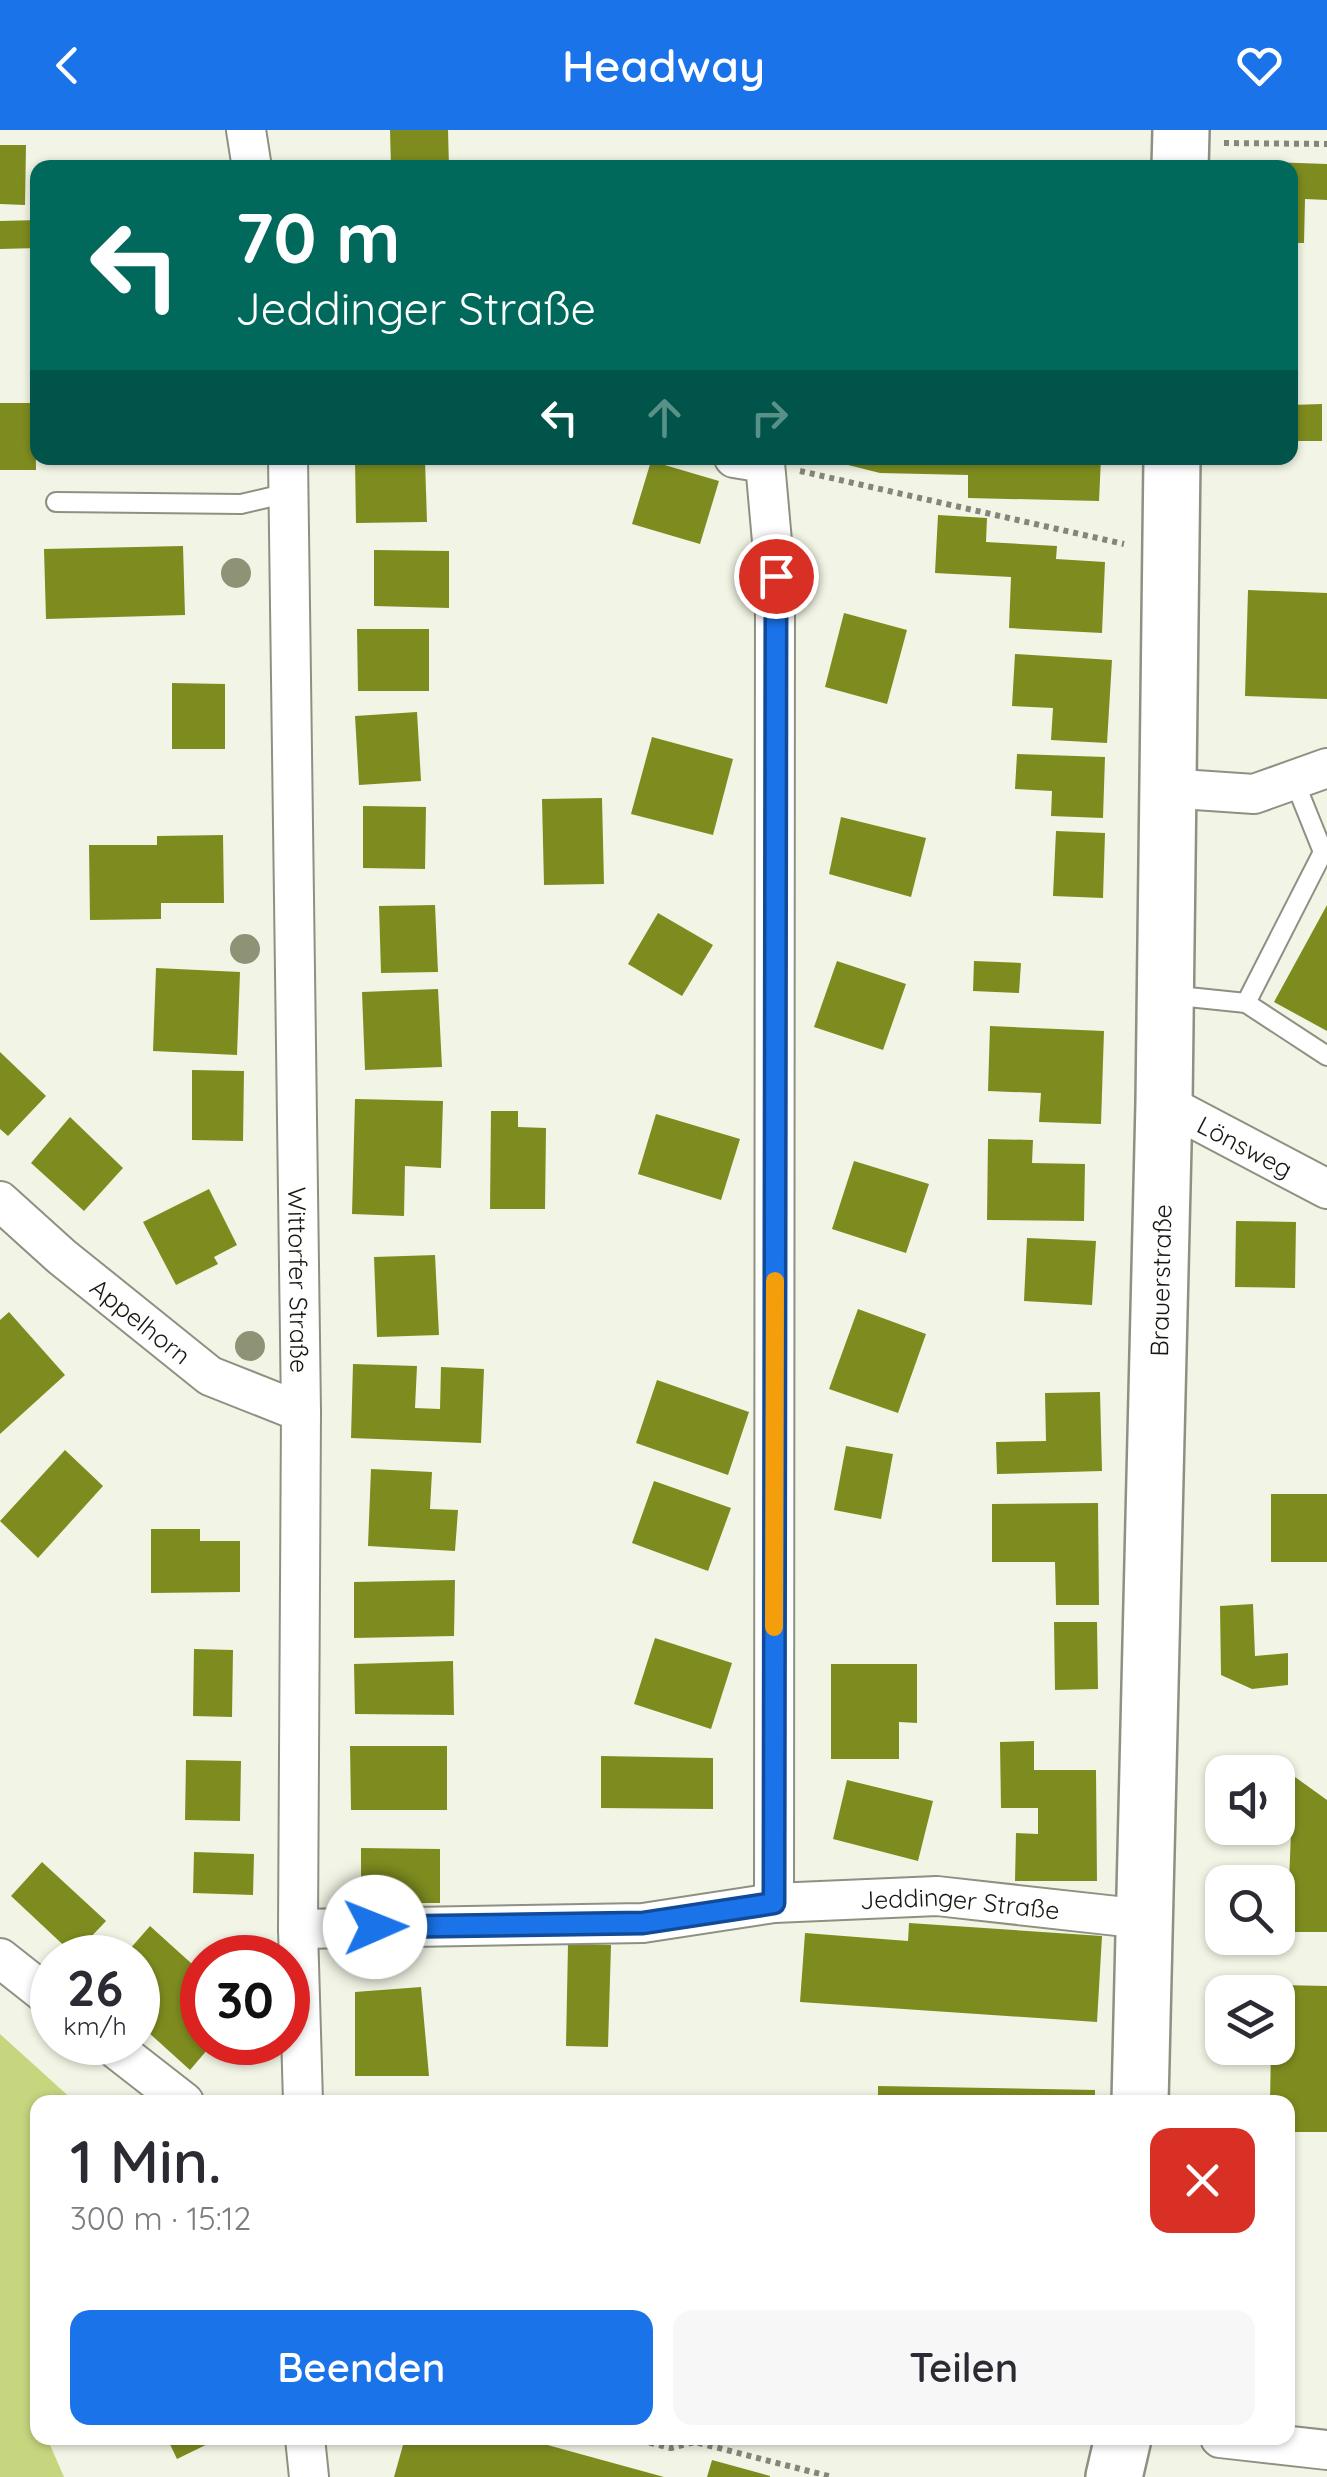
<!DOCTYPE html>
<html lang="de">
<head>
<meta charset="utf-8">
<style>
  :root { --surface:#fff; --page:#f7f7f7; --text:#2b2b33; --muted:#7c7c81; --accent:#1a73e8 }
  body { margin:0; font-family:Quicksand,sans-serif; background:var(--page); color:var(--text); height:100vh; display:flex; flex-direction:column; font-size:38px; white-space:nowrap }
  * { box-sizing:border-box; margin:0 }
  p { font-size:32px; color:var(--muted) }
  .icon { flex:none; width:55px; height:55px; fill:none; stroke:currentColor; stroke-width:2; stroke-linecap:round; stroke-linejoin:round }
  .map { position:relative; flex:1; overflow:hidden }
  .drawer { position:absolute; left:30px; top:1965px; width:1265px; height:350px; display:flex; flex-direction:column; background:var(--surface); border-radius:20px; box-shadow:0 2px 8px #0004 }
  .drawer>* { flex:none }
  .top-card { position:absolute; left:30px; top:30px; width:1268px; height:305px; border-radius:20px; box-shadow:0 2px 8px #0004; background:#00695c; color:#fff; overflow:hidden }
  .buttons { position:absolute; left:1205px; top:1625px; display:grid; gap:20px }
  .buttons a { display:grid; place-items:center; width:90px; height:90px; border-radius:20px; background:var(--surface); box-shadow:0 2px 8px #0004; font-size:50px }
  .speed { position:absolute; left:30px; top:1805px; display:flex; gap:20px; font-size:50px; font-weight:700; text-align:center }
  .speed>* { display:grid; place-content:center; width:130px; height:130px; border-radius:50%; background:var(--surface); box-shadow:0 2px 8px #0004; line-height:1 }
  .speed small { font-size:25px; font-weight:400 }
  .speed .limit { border:15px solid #d22; background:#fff; color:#111 }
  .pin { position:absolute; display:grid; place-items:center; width:85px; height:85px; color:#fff; margin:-42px; border:5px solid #fff; border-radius:50%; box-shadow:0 2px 10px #0007 }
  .me { position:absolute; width:110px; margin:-55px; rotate:89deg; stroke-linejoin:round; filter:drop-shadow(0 0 8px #0008) }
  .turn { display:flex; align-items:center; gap:35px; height:210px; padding:0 40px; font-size:45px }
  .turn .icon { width:130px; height:130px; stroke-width:2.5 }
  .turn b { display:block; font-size:70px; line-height:85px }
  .lanes { display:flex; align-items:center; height:95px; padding:0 40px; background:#0003; justify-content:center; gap:50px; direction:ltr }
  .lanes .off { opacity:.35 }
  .round { display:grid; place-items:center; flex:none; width:105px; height:105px; border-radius:20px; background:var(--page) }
  .overview { display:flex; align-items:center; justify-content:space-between; height:170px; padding:0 40px }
  h1 { font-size:60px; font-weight:600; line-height:75px }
  .cta { display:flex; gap:20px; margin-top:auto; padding:20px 40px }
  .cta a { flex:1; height:115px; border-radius:20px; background:var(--accent); color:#fff; font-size:40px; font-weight:600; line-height:115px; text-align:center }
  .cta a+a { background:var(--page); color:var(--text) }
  header { display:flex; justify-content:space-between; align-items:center; height:130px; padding:0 40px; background:var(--accent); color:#fff; font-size:45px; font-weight:600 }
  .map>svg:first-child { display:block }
  .green { fill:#c6d67e }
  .building { fill:#7e8c1f }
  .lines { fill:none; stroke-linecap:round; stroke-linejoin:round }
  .service-casing { stroke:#8e9182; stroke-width:22 }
  .minor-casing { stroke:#8e9182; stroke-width:42 }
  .primary-casing { stroke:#8e9182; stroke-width:60 }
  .path { stroke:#84867b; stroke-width:6; stroke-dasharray:5 5; stroke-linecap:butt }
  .service { stroke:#fff; stroke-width:18 }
  .minor { stroke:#fff; stroke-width:38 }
  .primary { stroke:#fff; stroke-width:55 }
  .tree { fill:#8d9374 }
  .route-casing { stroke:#114b97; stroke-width:25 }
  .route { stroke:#1a73e8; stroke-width:18 }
  .slow { stroke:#f59e0b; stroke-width:18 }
  .labels { text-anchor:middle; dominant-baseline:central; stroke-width:8; stroke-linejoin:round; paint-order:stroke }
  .street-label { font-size:25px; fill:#171812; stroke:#fff }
</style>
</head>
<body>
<header><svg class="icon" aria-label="back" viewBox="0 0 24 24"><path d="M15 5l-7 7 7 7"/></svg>Headway<svg class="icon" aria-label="heart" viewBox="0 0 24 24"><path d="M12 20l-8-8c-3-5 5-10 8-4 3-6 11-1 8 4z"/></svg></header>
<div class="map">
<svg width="1327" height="2347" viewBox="0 0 1327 2347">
  <rect width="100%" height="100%" fill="#f2f5e5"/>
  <polygon class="green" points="0,1904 75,1972 38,1972 38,2263 30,2268 37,2286 38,2308 47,2308 64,2347 0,2347"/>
  <g class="building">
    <polygon points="390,0 448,0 449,38 391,38"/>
    <polygon points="0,15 26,15 25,75 0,74"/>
    <polygon points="1268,32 1327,34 1327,70 1305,69 1304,113 1290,113 1290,38 1268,38"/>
    <polygon points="38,90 38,118 0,119 0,91"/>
    <polygon points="0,273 35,273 36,340 0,340"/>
    <polygon points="1322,274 1322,311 1290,311 1290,275"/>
    <polygon points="820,328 1101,328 1099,371 968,368 968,345 880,343"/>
    <polygon points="355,330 425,330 427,392 356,393"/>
    <polygon points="651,331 719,351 700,414 632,394"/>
    <polygon points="938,385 987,388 986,412 1057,416 1056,429 1105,432 1102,503 1009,498 1011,447 935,443"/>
    <polygon points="183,416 185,485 46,489 44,419"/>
    <polygon points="374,420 449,421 449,478 374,476"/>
    <polygon points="1248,460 1327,463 1327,569 1245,566"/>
    <polygon points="844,483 907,500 887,574 825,557"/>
    <polygon points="357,499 429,499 429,561 358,561"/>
    <polygon points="1015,524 1112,530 1107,613 1051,610 1053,578 1012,576"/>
    <polygon points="172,553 225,554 225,619 172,619"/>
    <polygon points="417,582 421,651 359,655 355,586"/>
    <polygon points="652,607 733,629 713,705 631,684"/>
    <polygon points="1017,624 1105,627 1103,688 1051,686 1052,661 1015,659"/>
    <polygon points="602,668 604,754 544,755 542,669"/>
    <polygon points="363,676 426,677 425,739 363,738"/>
    <polygon points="841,687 926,708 911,767 829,744"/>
    <polygon points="1056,701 1105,703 1103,768 1053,766"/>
    <polygon points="223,705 224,773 161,773 161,789 90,790 89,715 157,715 157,706"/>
    <polygon points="435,775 438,842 381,843 379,776"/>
    <polygon points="1327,775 1327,901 1274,872"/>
    <polygon points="658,783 713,815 682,866 628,834"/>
    <polygon points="837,831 906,854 883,920 814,897"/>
    <polygon points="974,831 1021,833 1019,863 973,861"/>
    <polygon points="156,838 240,842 237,925 153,921"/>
    <polygon points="438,859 442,937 365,940 362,862"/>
    <polygon points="990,896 1104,901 1101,994 1039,992 1041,963 988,961"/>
    <polygon points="0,922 46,966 8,1006 0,999"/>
    <polygon points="192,940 244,941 243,1011 192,1010"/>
    <polygon points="355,969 443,971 441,1038 405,1036 404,1086 352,1084"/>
    <polygon points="491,981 518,981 518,997 546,998 545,1079 490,1079"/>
    <polygon points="656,984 740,1009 721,1070 638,1044"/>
    <polygon points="70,987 123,1038 84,1081 31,1033"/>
    <polygon points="988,1009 1033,1010 1032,1033 1085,1034 1084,1091 987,1090"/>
    <polygon points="854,1031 929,1054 906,1123 832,1099"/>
    <polygon points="209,1059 237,1115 214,1127 218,1134 176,1155 143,1092"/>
    <polygon points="1236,1091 1296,1092 1295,1158 1235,1157"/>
    <polygon points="1027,1108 1096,1111 1092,1175 1024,1171"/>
    <polygon points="435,1125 439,1205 377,1207 374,1127"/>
    <polygon points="858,1179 926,1204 898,1283 829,1259"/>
    <polygon points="9,1182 65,1245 0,1304 0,1190"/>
    <polygon points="353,1234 417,1236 415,1278 440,1279 441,1237 484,1239 481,1313 351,1308"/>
    <polygon points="657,1250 749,1282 728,1345 636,1313"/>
    <polygon points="1100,1262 1102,1341 997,1344 996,1312 1046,1311 1045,1263"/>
    <polygon points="846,1316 893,1324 881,1389 834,1380"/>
    <polygon points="65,1320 103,1356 38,1428 0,1391"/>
    <polygon points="371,1339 432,1342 430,1379 458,1380 455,1421 368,1416"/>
    <polygon points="654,1351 731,1378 708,1441 632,1413"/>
    <rect x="1271" y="1364" width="56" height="68"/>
    <polygon points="1098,1373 1099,1475 1056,1475 1055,1432 992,1432 992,1374"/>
    <polygon points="151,1399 200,1399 200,1411 240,1411 240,1462 151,1463"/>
    <polygon points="455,1450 454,1506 354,1508 354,1452"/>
    <polygon points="1253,1474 1255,1526 1288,1523 1288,1555 1252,1559 1221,1545 1220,1476"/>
    <polygon points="1054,1492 1097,1492 1098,1559 1055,1560"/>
    <polygon points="655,1508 732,1533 711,1599 634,1574"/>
    <polygon points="194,1519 233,1520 232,1587 193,1586"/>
    <polygon points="453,1531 454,1585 355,1584 354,1534"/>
    <polygon points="831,1534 917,1534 917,1593 899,1592 899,1629 831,1629"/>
    <polygon points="1034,1611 1034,1640 1096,1640 1097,1751 1015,1751 1016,1703 1038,1704 1038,1678 1001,1678 1000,1612"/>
    <polygon points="350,1616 447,1616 447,1680 351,1680"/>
    <polygon points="601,1626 713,1628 713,1679 601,1678"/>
    <polygon points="186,1630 241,1631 240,1691 185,1690"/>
    <polygon points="1278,1647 1295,1647 1327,1670 1327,1802 1287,1802 1291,1702 1235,1704 1234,1698 1278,1698"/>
    <polygon points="847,1650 933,1671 918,1731 833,1709"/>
    <polygon points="361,1718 440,1719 440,1773 361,1773"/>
    <polygon points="194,1722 254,1724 253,1765 193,1763"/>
    <polygon points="42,1732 106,1791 74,1825 11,1766"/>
    <polygon points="909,1793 1102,1806 1097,1892 800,1872 805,1803 908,1811"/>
    <polygon points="150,1796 202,1843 202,1912 214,1912 190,1940 138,1893 138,1828 122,1828"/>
    <polygon points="568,1814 611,1815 608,1917 566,1916"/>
    <polygon points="1237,1854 1327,1856 1327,2002 1288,2002 1288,1972 1270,1972 1271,1918 1278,1918 1278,1862 1237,1862"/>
    <polygon points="421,1857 429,1946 355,1946 355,1862"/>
    <polygon points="878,1956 1095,1960 1095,1972 878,1972"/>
    <polygon points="167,2308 220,2308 177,2329"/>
    <polygon points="405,2308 522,2308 664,2347 394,2347"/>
    <polygon points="712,2330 770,2346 770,2347 707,2347"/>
  </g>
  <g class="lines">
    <defs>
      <g id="service">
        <polyline points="56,372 241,374 288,363"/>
        <polyline points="1169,865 1246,873 1323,722 1294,650"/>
        <polyline points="1246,873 1327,926"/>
      </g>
      <g id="minor">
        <polyline points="246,0 252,38"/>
        <path id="s1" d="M288,328l13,954 -3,517 5,173"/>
        <path id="s2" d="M734,328l31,5 10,112 -1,1328 163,-7 207,23"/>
        <polyline points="1166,658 1254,664 1327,638"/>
        <path id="s3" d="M1164,973l163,86"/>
        <path id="s4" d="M0,1071l62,56 148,119 91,36"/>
        <polyline points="298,1799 643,1793 774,1773"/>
        <polyline points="0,1828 52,1869"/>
        <polyline points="107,1912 184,1972"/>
        <polyline points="305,2308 309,2347"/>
        <polyline points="1220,2308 1327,2320"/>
      </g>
      <g id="primary">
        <polyline points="1180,38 1181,0"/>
        <path id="s5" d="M1140,1972l24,-999 8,-645"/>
        <polyline points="1114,2347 1123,2308"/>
      </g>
    </defs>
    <use href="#service" class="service-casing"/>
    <use href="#minor" class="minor-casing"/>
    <use href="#primary" class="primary-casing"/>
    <g class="path">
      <polyline points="1224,13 1327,14"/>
      <polyline points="800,341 1124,414"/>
      <polyline points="630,2308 671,2318 695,2312 832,2347"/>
    </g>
    <use href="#service" class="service"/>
    <use href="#minor" class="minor"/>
    <use href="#primary" class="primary"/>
  </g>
  <g class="tree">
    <circle cx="236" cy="443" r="15"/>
    <circle cx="245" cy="819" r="15"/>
    <circle cx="250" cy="1216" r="15"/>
  </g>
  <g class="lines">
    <defs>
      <polyline id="route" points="375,1797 643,1793 774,1773 776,446"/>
    </defs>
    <use href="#route" class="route-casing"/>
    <use href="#route" class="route"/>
    <polyline class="slow" points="774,1497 775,1151"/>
  </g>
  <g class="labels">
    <g class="street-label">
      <text stroke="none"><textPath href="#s3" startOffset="92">Lönsweg</textPath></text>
      <text stroke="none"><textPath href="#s1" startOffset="822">Wittorfer Straße</textPath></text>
      <text stroke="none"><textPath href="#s5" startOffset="822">Brauerstraße</textPath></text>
      <text stroke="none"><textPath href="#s4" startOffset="185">Appelhorn</textPath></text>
      <text stroke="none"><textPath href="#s2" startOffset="1658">Jeddinger Straße</textPath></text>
    </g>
  </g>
</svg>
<div class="buttons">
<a><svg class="icon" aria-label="sound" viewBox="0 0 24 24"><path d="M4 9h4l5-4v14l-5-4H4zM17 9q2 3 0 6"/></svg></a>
<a><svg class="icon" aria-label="search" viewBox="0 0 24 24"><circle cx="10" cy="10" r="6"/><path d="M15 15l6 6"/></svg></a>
<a><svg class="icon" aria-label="layers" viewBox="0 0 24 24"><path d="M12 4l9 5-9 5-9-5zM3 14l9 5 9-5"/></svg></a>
</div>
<div class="speed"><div>26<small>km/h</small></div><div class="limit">30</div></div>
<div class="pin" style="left:776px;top:446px;background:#d93025"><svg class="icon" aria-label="arrive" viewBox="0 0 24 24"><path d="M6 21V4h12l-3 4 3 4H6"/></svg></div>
<svg class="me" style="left:375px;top:1797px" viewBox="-20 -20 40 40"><circle r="19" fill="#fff"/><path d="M0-13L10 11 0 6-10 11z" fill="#1a73e8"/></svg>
<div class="top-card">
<div class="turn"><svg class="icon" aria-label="left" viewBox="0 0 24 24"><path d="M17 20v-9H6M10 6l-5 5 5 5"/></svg><div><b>70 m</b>Jeddinger Straße</div></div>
<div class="lanes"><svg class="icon" aria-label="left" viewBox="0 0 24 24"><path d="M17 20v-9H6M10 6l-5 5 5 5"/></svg><svg class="icon off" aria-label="ahead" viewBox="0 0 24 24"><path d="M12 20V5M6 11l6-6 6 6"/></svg><svg class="icon off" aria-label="right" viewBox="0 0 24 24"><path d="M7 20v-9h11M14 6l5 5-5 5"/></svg></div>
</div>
<section class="drawer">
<div class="overview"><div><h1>1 Min.</h1><p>300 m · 15:12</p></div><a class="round" style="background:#d93025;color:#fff"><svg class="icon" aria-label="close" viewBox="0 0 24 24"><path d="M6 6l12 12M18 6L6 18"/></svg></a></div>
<div class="cta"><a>Beenden</a><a>Teilen</a></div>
</section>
</div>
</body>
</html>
